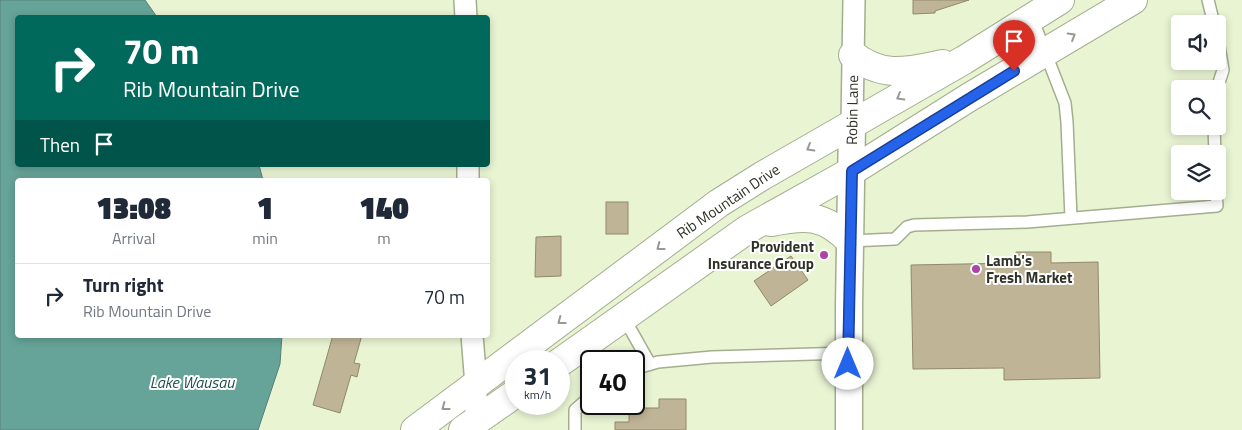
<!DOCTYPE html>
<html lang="en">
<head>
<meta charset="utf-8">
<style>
  :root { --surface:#fff; --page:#f6f6f7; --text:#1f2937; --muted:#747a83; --line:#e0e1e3 }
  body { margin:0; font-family:"Titillium Web",sans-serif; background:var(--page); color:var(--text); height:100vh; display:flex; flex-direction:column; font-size:19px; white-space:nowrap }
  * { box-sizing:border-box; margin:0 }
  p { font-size:16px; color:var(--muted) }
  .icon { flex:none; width:28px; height:28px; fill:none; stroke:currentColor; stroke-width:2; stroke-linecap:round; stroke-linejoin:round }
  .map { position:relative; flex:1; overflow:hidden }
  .sheet { position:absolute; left:15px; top:178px; width:475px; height:160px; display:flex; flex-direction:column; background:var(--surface); border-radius:5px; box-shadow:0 2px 8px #0003 }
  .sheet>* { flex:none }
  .top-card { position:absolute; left:15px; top:15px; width:475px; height:152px; border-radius:5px; box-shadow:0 2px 8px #0003; background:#00695c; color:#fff; overflow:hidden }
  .controls { position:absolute; left:1171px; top:15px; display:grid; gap:10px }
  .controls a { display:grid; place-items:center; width:55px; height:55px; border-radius:5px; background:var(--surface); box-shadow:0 2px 8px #0003; font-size:25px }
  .speed { position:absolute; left:505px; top:350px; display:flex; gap:10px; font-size:25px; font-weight:700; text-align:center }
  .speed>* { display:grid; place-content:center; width:65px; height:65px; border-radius:50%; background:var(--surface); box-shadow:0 2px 8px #0003; line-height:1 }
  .speed small { font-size:12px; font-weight:400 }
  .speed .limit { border:2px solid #111; border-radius:8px; background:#fff; color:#111 }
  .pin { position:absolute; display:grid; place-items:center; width:42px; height:42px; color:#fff; margin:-51px -21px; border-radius:50% 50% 50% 0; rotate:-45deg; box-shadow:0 0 5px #0007 }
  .pin .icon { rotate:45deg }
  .me { position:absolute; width:55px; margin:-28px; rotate:0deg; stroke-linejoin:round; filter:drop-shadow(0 0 4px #0008) }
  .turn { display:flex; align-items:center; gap:18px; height:105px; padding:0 25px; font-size:22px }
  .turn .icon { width:65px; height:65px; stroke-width:2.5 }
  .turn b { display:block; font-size:35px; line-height:42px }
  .then { display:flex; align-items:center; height:48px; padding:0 25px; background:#0003; gap:10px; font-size:19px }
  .eta { display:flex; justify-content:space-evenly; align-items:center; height:85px; text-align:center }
  .eta b { font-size:30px; font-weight:800; line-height:35px }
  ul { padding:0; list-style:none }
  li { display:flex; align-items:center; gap:15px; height:65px; padding:0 25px; border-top:1px solid var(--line) }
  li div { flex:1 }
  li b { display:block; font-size:19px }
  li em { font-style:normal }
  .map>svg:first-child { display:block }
  .water { fill:#66a398; stroke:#568176 }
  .building { fill:#bfb496; stroke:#92886b }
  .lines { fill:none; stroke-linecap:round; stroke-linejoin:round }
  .service-casing { stroke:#a4ae8f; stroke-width:14 }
  .minor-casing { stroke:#a4ae8f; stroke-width:24 }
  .tertiary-casing { stroke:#a4ae8f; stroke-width:29 }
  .secondary-casing { stroke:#a4ae8f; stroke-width:30 }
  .service { stroke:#fff; stroke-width:11 }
  .minor { stroke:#fff; stroke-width:21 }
  .tertiary { stroke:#fff; stroke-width:26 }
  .secondary { stroke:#fff; stroke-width:28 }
  .oneway { stroke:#979993 }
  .route-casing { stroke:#184099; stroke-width:12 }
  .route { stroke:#2563eb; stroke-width:9 }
  .poi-dot { fill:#ad43a5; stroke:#fff; stroke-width:2 }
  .labels { text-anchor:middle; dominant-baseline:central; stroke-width:4; stroke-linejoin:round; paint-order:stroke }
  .street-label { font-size:15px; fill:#2f3327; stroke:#fff }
  .poi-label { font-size:15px; font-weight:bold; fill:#2f3327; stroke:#fff; text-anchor:end }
  .water-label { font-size:16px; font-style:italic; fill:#1c5149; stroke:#fff }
</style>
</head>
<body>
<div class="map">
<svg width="1242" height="430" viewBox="0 0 1242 430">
  <rect width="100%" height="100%" fill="#e9f4d3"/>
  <polygon class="water" points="0,0 145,0 157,17 18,18 18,165 259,165 263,180 18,180 18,335 282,335 280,364 258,430 0,430"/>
  <g class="building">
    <polygon points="913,0 969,0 935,11 935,13 913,14"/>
    <rect x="606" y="202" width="22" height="32"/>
    <polygon points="561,236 561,276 535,277 536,237"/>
    <polygon points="1016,252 1051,252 1051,263 1098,262 1100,378 1004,380 1004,368 913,369 911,265 1016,263"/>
    <polygon points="791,256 808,280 771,306 754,281"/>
    <polygon points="333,335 362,335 354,363 360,364 357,377 351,375 340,413 313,405"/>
    <polygon points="659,399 686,399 686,430 615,430 615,422 629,422 629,408 659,408"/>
  </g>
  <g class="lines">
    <defs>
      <g id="service">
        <polyline points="1208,0 1214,24"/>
        <polyline points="1032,18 1065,103 1067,122 1071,218"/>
        <polyline points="1217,89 1223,70 1218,40"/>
        <polyline points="1214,126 1215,154"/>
        <polyline points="850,241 895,239 907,227 914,225 1027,222 1217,206 1216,191"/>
        <polyline points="624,318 650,364"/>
        <polyline points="634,369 658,362 712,357 848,353"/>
        <polyline points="575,430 575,410 591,396"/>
      </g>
      <g id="minor">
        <polyline points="465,0 466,18"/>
        <polyline points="852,124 854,0"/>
        <polyline points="468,165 468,180"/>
        <polyline points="472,335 476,385 476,430"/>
      </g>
      <polyline id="tertiary" points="849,430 849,306 852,124"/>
      <g id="secondary">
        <path d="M853,55c31,24 55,16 90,9"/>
        <path d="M771,222c34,-7 53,-8 79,19"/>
        <polyline points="559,363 748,229 852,171 968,98 1133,0"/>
        <polyline points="415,430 719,203 762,176 964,60 1060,0"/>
        <polyline points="463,430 516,393"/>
      </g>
    </defs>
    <use href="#service" class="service-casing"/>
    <use href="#minor" class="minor-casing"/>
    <use href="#tertiary" class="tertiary-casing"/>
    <use href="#secondary" class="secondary-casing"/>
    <use href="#service" class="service"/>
    <use href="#minor" class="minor"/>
    <use href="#tertiary" class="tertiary"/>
    <use href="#secondary" class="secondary"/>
  </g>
  <defs><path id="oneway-chevron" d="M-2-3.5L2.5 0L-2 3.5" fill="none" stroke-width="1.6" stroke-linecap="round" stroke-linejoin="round" transform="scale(1.25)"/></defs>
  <g class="oneway">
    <use href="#oneway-chevron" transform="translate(1072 36) rotate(-31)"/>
    <use href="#oneway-chevron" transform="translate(900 97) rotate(150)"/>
    <use href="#oneway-chevron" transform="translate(810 148) rotate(150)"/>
    <use href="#oneway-chevron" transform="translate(660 247) rotate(143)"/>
    <use href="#oneway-chevron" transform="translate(561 321) rotate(143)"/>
    <use href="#oneway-chevron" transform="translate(445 407) rotate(143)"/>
  </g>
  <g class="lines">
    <defs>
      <polyline id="route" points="848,364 852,171 1014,71"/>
    </defs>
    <use href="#route" class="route-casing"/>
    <use href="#route" class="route"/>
  </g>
  <g class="poi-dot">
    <circle cx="824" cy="255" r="5"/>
    <circle cx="976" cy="269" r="5"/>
  </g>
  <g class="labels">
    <g class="street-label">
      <text transform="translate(852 110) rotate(-89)">Robin Lane</text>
      <text transform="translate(728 201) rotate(-34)">Rib Mountain Drive</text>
    </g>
    <g class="poi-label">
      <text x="814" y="246">Provident<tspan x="814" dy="17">Insurance Group</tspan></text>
      <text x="986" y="260" text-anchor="start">Lamb's<tspan x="986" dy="17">Fresh Market</tspan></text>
    </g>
    <g class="water-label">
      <text x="192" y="382">Lake Wausau</text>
    </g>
  </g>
</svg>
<div class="controls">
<a><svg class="icon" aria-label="sound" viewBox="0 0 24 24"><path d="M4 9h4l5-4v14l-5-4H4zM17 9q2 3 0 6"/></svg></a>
<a><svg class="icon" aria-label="search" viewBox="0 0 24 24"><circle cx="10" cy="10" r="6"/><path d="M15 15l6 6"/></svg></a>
<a><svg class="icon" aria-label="layers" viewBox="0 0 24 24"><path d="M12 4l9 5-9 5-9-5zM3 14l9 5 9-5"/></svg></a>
</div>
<div class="speed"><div>31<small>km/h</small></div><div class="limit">40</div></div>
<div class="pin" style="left:1014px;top:71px;background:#d93025"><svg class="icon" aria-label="arrive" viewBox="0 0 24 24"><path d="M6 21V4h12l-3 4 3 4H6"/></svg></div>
<svg class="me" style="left:848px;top:364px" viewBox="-20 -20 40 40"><circle r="19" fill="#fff"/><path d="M0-13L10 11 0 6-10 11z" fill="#2563eb"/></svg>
<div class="top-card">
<div class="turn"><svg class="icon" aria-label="right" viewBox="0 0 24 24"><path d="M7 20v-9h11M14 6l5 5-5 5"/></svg><div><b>70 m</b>Rib Mountain Drive</div></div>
<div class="then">Then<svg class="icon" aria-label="arrive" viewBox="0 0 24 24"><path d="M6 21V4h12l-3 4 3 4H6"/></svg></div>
</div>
<section class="sheet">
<div class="eta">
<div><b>13:08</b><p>Arrival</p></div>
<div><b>1</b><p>min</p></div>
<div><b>140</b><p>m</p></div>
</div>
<ul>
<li><svg class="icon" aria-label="right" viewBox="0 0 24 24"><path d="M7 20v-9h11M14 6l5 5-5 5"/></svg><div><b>Turn right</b><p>Rib Mountain Drive</p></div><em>70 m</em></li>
</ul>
</section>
</div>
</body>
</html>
